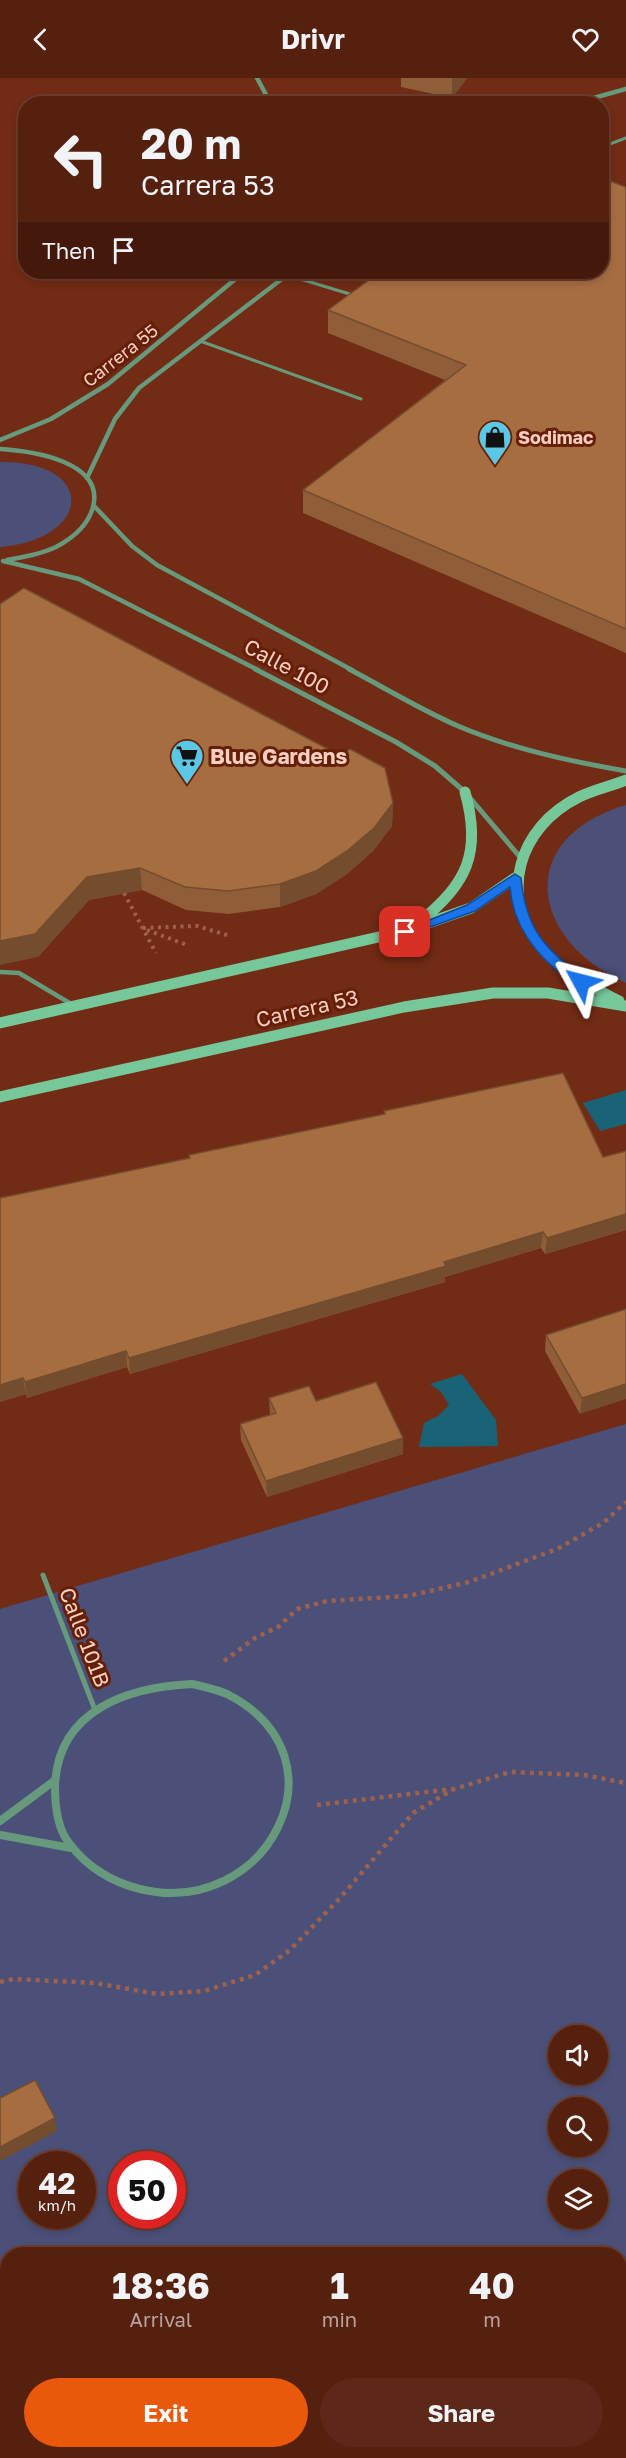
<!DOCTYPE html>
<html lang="en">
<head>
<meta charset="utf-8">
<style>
  :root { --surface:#56200f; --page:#5c2818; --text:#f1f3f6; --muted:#b6a39e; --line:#6c3e2f; --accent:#ea580c }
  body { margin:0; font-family:"Golos Text",sans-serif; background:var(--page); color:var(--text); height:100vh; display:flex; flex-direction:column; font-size:22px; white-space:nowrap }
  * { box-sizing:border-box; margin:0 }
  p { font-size:20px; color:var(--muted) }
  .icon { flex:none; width:33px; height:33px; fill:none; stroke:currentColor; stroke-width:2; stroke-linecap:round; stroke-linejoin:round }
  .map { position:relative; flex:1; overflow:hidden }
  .side { position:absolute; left:0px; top:2169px; width:627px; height:212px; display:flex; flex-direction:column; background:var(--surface); border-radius:24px 24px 0 0; box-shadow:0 3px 9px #0003,0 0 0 2px var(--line) }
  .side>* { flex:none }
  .hud { position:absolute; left:18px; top:18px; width:591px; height:183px; border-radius:24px; box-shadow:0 3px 9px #0003,0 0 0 2px var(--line); background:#56200f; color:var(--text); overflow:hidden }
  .controls { position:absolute; left:548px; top:1947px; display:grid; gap:12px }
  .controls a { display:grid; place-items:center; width:60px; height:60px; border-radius:50%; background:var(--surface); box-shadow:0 3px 9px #0003,0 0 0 2px var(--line); font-size:30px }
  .speed { position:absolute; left:18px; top:2073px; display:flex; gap:12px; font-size:30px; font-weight:700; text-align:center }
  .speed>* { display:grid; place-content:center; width:78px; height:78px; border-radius:50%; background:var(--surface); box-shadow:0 3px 9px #0003,0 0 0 2px var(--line); line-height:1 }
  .speed small { font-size:15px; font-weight:400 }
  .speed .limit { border:9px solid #d22; background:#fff; color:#111 }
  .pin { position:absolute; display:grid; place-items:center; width:51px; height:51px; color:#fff; margin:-26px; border-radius:12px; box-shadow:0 3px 9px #0006 }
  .me { position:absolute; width:66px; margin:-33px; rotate:308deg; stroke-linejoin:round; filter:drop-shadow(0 0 4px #0008) }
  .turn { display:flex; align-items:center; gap:21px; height:126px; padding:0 24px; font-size:27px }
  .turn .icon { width:78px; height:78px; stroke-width:2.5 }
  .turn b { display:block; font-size:42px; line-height:51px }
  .then { display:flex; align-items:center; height:57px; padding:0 24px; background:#0003; gap:12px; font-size:22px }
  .eta { display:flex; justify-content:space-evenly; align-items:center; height:102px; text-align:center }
  .eta b { font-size:36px; font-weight:700; line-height:42px }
  .button { display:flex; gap:12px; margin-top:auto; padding:12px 24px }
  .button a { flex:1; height:69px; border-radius:36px; background:var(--accent); color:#fff; font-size:24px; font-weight:700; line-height:69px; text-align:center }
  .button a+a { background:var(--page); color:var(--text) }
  header { display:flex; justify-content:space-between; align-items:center; height:78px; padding:0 24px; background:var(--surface); font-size:27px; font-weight:700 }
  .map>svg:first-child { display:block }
  .green { fill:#4b5079; fill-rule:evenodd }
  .water { fill:#186375 }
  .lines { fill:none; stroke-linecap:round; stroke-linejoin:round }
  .path-far1 { stroke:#9f604c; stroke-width:4; stroke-dasharray:3 4.5; stroke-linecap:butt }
  .path { stroke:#9f604c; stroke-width:4.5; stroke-dasharray:4 5; stroke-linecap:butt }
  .service-far2 { stroke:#67997c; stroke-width:3 }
  .service-far1 { stroke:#67997c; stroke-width:4.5 }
  .service { stroke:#67997c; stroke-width:5 }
  .minor-far2 { stroke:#67997c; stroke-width:4.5 }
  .minor-far1 { stroke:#67997c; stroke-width:5 }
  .minor { stroke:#67997c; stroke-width:8 }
  .secondary { stroke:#76c89a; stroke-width:11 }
  .wall { fill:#8f5e38 }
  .shaded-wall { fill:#744c2e }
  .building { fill:#a66d41; stroke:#744c2e; stroke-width:1.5 }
  .route { fill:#1a73e8; stroke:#114b97; stroke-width:1.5 }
  .labels { text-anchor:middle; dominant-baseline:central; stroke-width:6; stroke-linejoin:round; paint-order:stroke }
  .far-street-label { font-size:18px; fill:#facec0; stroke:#661f07 }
  .far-poi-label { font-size:18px; font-weight:bold; fill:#facec0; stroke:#661f07; text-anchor:start }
  .street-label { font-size:21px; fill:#facec0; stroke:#661f07 }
  .poi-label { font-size:21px; font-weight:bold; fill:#facec0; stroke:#661f07; text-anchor:start }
</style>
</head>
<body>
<header><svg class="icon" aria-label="back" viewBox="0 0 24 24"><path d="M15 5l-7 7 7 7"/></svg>Drivr<svg class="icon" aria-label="heart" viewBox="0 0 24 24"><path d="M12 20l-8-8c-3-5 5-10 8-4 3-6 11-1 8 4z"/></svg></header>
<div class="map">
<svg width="626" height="2380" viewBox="0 0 626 2380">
  <rect width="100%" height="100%" fill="#722b14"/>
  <g class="green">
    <path d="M0,384c97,-1 93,77 0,85z"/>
    <path d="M626,727v178c-97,-43 -112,-145 0,-178z"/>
    <path d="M626,1346v1034h-626v-849zM558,1958h39v38h-39zM558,2030h39v38h-39zM32,2086h50v52h-50zM122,2086h50v52h-50zM558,2102h39v38h-39zM8,2176h612v197h-612z"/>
  </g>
  <g class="water">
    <polygon points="626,1012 626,1046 600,1053 583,1025"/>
    <polygon points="462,1296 496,1342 498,1368 419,1369 424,1345 438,1338 449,1327 441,1314 430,1306"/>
  </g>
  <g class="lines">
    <g class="path-far1">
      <polyline points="124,815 156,875"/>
      <polyline points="143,850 197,848 230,858"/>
      <polyline points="147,852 187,867"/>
    </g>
    <g class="path">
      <polyline points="224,1583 255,1560 278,1549 297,1531 327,1523 408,1518 469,1504 557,1471 603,1445 626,1424"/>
      <polyline points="317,1727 452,1711"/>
      <polyline points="0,1904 14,1901 95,1905 157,1916 204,1913 255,1897 290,1872 340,1820 413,1735 454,1711 510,1694 584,1697 626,1705"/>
    </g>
    <g class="service-far2">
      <polyline points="602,69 626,60"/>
      <polyline points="287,197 353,217"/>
      <polyline points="200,263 361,321"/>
    </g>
    <polyline class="service-far1" points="0,894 19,895 73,927"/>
    <polyline class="service" points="43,1497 95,1632"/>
    <g class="minor-far2">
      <polyline points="257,0 271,26"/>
      <polyline points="572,26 626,11"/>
      <polyline points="0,362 51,341 108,306 244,194"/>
      <path d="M0,371c31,2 105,12 93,58 -5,19 -20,31 -37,40 -15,7 -32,10 -49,13"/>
      <polyline points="87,400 115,341 139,310 291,194"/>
      <polyline points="95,429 132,468 157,487 352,592"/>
      <polyline points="3,483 79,501 258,592"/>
    </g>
    <g class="minor-far1">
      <polyline points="255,591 396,664 435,688 465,714 520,779"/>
      <path d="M349,591c36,19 72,41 109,57 54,23 111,35 168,45"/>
    </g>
    <g class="minor">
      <path d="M192,1606c12,3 24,5 35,10 126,64 39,226 -87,195 -28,-7 -53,-22 -71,-46 -12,-15 -14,-37 -14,-56 2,-77 73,-100 137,-103z"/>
      <polyline points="0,1743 54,1703"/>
      <polyline points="0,1757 71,1770"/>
    </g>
    <g class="secondary">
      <path d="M419,844c48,-37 63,-70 46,-130"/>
      <path d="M619,923c-27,-14 -55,-27 -76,-51 -46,-53 -25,-123 36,-153 14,-7 32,-11 47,-17"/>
      <polyline points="0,945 405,853 471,830 515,800"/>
      <polyline points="0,1019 404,929 493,915 548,915 626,928"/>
    </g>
  </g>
  <g class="wall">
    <polygon points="401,0 467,0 452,20 401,9"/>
    <polygon points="626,109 626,575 303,435 303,412 445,302 328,255 328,232 375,202"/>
    <polygon points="0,526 393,725 392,748 373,773 347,796 316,816 280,829 229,836 186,832 142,812 89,822 38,879"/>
    <polygon points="384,1033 603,1079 626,1073 626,1152 545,1176 541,1170 445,1199 445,1204 130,1296 127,1289 27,1320 26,1316 0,1324 0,1120 189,1080 189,1077 384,1037"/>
    <polygon points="626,1231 580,1336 545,1273 546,1257"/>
    <polygon points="269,1320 316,1323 403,1360 403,1376 267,1419 241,1362 240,1346 270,1337"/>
  </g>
  <g class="shaded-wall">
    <polygon points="452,0 467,0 452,20"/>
    <polygon points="393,725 392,748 373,773 347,796 316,816 280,829 280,806"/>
    <polygon points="140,790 142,812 89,822 38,879 0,887 0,863 87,799"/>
    <polygon points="626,1136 626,1152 545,1176 547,1160"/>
    <polygon points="543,1154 541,1170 445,1199 445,1204 130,1296 129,1280"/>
    <polygon points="126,1273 127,1289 27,1320 25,1304"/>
    <polygon points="23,1300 26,1316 0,1324 0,1307"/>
    <polygon points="626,1306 626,1321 580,1336 582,1320"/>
    <polygon points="403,1360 403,1376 267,1419 266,1403"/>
    <polygon points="55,2040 57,2053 0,2083 0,2069"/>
  </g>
  <g class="building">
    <polygon points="602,100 626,109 626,551 303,412 466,287 328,232 369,202 375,202 375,197 380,194 602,194"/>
    <polygon points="24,510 341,678 350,671 385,690 393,725 374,750 347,773 316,793 280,806 228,813 185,809 140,790 87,799 35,856 0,863 0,526"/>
    <polygon points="563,995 603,1079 626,1073 626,1136 547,1160 543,1154 444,1184 446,1188 129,1280 126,1273 25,1304 23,1300 0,1307 0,1120 190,1080 189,1077 385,1036 384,1033"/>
    <polygon points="626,1231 626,1306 582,1320 546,1257"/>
    <polygon points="376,1304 403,1360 266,1403 240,1346 276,1335 269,1320 309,1308 316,1323"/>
    <polygon points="35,2002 55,2040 0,2069 0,2020"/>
  </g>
  <path class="route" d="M515,796l6,4c5,53 24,70 64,101v6c-9,3 -13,-3 -20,-8 -30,-23 -52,-51 -55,-90l-35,24 -70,25 -6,-4 68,-27z"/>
  <defs>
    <symbol id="shop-pin" viewBox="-11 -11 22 30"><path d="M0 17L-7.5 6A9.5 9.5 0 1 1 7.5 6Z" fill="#5ac8e5" stroke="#661f07"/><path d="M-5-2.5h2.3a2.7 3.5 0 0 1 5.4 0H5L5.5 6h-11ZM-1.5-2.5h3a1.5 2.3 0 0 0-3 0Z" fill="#111"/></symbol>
    <symbol id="supermarket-pin" viewBox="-11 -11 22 30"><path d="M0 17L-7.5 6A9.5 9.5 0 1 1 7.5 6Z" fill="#5ac8e5" stroke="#661f07"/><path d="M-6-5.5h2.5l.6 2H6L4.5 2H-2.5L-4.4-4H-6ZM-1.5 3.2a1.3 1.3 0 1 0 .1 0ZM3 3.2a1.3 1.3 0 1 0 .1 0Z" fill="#111"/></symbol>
  </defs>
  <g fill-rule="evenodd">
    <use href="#shop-pin" x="476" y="340" width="38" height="52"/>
    <use href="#supermarket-pin" x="168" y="659" width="38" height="52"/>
  </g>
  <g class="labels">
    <g class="far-street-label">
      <text transform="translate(120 277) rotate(-38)">Carrera 55</text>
    </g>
    <g class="far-poi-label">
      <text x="518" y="359">Sodimac</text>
    </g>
    <g class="street-label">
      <text transform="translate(287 588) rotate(28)">Calle 100</text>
      <text transform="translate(307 930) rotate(-13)">Carrera 53</text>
      <text transform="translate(85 1559) rotate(69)">Calle 101B</text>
    </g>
    <g class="poi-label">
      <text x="210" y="678">Blue Gardens</text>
    </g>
  </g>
</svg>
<div class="controls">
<a><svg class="icon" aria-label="sound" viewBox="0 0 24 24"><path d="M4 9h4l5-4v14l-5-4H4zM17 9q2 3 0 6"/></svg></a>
<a><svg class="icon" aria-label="search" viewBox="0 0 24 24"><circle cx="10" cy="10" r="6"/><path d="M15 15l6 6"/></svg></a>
<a><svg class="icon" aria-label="layers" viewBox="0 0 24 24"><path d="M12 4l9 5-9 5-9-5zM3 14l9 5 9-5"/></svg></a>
</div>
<div class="speed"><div>42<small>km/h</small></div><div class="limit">50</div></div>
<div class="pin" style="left:405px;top:854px;background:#d93025"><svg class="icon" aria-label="arrive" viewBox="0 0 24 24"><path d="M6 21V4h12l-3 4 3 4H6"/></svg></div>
<svg class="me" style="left:581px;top:904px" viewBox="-20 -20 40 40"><path d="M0-17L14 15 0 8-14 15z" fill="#1a73e8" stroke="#fff" stroke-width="4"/></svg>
<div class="hud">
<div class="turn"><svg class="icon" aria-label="left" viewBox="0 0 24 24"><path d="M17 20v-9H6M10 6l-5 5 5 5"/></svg><div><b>20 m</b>Carrera 53</div></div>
<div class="then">Then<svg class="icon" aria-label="arrive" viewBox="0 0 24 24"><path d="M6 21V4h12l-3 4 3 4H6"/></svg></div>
</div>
<section class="side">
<div class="eta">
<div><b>18:36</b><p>Arrival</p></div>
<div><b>1</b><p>min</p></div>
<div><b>40</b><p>m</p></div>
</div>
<div class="button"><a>Exit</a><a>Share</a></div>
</section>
</div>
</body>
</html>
